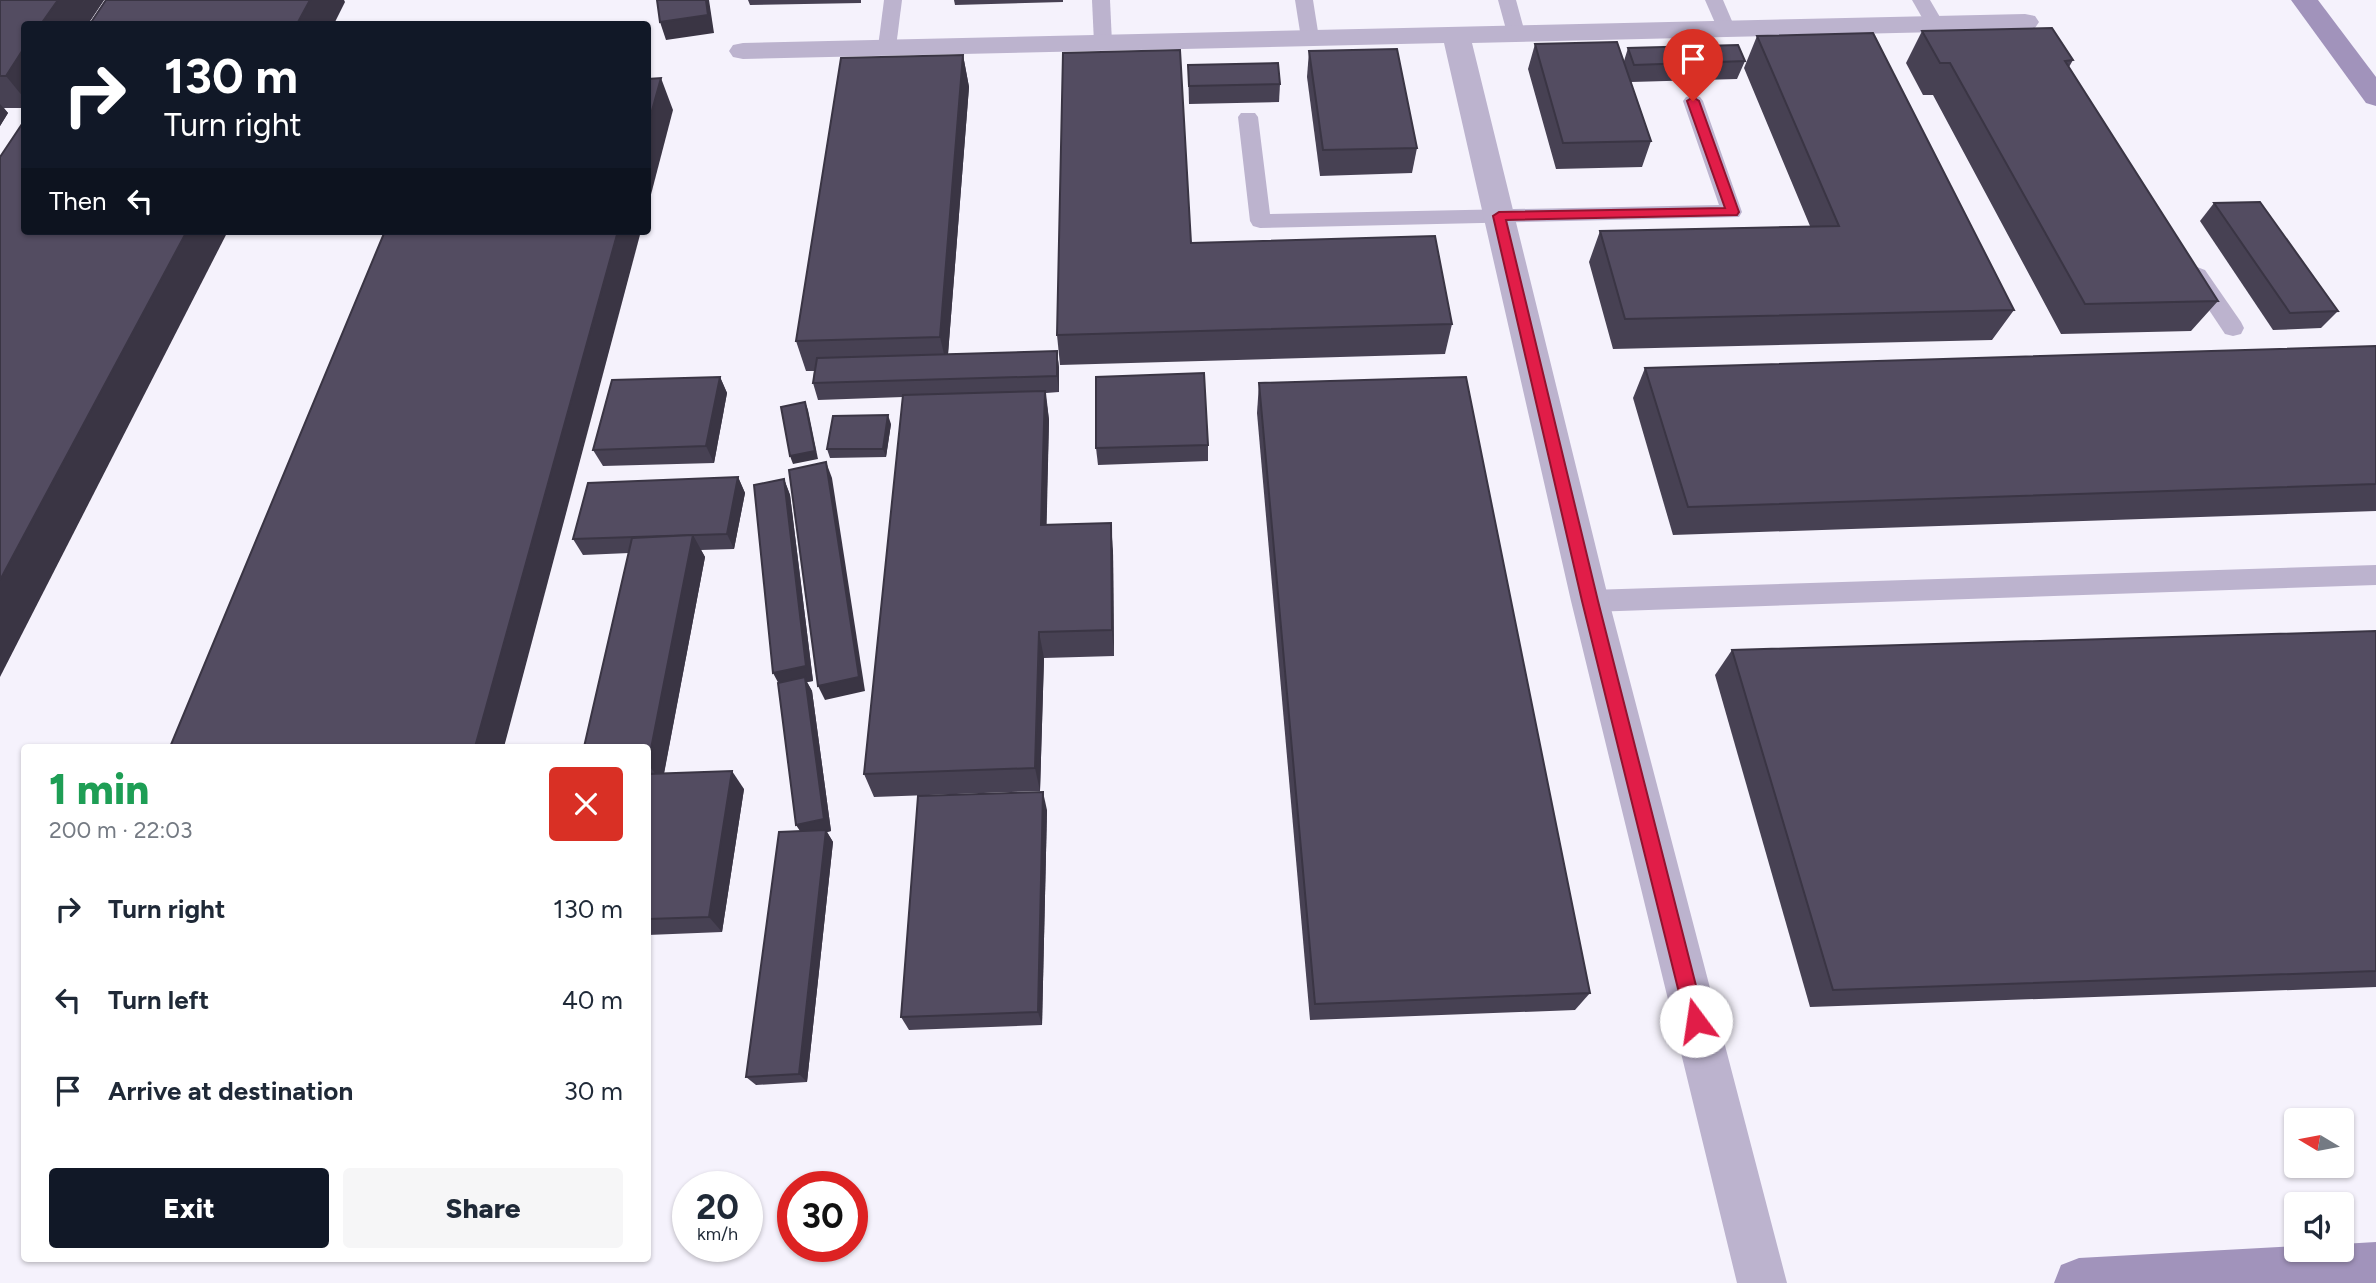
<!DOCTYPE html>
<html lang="en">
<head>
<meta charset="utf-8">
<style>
  :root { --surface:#fff; --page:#f6f6f7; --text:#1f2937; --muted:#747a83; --accent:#111827 }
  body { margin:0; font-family:Figtree,sans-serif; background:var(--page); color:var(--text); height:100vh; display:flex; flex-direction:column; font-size:26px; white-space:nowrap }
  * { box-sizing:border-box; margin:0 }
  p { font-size:23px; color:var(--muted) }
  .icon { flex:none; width:38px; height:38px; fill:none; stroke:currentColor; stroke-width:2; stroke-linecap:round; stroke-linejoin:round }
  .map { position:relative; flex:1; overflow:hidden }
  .panel { position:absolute; left:21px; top:744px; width:630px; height:518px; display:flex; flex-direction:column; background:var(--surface); border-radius:7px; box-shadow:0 2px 5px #0004 }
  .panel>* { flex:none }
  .hud { position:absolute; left:21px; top:21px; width:630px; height:214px; border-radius:7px; box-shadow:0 2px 5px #0004; background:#111827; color:#fff; overflow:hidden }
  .needle { width:46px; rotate:280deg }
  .tools { position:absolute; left:2284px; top:1108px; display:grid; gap:14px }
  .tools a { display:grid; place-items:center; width:70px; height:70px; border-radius:7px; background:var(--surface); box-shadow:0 2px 5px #0004; font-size:35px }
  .speed { position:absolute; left:672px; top:1171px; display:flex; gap:14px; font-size:35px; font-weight:700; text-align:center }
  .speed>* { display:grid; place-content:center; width:91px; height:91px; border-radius:50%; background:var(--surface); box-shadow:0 2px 5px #0004; line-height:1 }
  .speed small { font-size:18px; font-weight:400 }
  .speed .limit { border:10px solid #d22; background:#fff; color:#111 }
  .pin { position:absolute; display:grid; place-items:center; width:60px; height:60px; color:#fff; margin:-72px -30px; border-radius:50% 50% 50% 0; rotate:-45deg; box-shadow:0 0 7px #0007 }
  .pin .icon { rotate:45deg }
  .me { position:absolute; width:77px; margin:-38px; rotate:346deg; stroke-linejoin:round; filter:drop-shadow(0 0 5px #0008) }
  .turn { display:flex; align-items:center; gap:24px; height:147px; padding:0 28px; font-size:32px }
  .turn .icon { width:91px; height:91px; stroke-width:2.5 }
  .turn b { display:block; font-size:49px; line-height:60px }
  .then { display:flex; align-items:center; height:66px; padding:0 28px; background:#0003; gap:14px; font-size:26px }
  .round { display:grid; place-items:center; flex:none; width:74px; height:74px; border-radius:7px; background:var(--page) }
  .headline { display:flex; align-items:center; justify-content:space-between; height:119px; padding:0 28px }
  h1 { font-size:42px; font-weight:800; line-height:52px; color:#1e9e55 }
  .cta { display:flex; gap:14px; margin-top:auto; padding:14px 28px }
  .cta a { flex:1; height:80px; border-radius:7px; background:var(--accent); color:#fff; font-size:28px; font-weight:800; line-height:80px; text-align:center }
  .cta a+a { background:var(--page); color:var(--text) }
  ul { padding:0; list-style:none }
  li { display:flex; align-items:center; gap:21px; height:91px; padding:0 28px }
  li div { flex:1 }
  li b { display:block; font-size:26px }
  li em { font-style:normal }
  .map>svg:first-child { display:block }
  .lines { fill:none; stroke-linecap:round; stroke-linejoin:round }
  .lane { fill:#bcb3ce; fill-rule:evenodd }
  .street { fill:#bcb3ce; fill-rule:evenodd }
  .secondary { fill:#a193bb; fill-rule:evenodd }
  .wall { fill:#474153 }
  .shaded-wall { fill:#3a3544 }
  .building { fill:#534c61; stroke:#3a3544; stroke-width:2 }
  .route { fill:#e11d48; stroke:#92132f; stroke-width:2 }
</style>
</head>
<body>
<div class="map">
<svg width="2376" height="1283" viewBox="0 0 2376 1283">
  <rect width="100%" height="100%" fill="#f5f2fc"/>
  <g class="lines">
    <g class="lane">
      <polygon points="884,0 902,0 896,47 887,53 878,47"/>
      <polygon points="1092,0 1110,0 1112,43 1110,47 1103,49 1094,43"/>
      <polygon points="1295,0 1313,0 1319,38 1317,42 1310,44 1301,38"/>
      <polygon points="1498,0 1516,0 1525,33 1523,37 1516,39 1507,33"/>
      <polygon points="1705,0 1723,0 1735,28 1733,32 1719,32"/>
      <polygon points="1912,0 1930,0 1944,24 1942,28 1928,28"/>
      <polygon points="1693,95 1700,97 1703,101 1742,212 1739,217 1260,228 1253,226 1250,221 1238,117 1241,113 1255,113 1258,117 1270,214 1719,205 1683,101 1686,97"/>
      <polygon points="2197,267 2205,270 2241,322 2244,328 2241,334 2233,336 2225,334 2189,280 2186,275 2189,270"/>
      <polygon points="2376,565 2376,585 1590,612 1581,609 1577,601 1581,593 1590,590"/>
    </g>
    <polygon class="street" points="2025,14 2035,16 2039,22 2035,28 2025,30 1472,43 1609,601 1787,1283 1737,1283 1571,601 1444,43 743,59 733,57 729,51 733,45 743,43"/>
    <g class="secondary">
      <polygon points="2291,0 2318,0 2376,77 2376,106 2366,103"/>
      <polygon points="2376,1242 2376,1283 2054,1283 2061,1265 2079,1258 2296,1246 2296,1250 2342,1250 2342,1244"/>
    </g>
  </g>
  <g class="wall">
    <polygon points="0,0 104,0 88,24 24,24 24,108 4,108 8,113 0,126"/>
    <polygon points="748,0 861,0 861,3 750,5"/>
    <polygon points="954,0 1063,0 1063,2 955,5"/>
    <polygon points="1922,31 2073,60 2069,67 2218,301 2191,331 2061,334 1933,95 1923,95 1906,63"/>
    <polygon points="1757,36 2014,310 1992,340 1613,349 1589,262 1600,231 1810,226 1744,68"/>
    <polygon points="1535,44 1624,61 1628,48 1745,61 1737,79 1631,82 1651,141 1642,167 1556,169 1528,69"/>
    <polygon points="1309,51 1417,148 1412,173 1320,176 1307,77"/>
    <polygon points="963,55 969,87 948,354 1057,351 1059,368 1059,392 1046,393 1049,420 1046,525 1113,551 1114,656 1044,658 1040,791 874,797 864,774 903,397 818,400 813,383 814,371 806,371 796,341"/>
    <polygon points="1188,65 1280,84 1279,102 1189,104"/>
    <polygon points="2214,203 2338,311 2321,328 2273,330 2200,221"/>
    <polygon points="1191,243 1452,324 1445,354 1060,365 1057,335"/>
    <polygon points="2376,346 2376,511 1673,535 1633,398 1645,368"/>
    <polygon points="720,377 727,393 714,463 603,466 593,450"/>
    <polygon points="1259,383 1590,993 1575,1010 1310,1020 1257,413"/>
    <polygon points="891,424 886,457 830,458 827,449"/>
    <polygon points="1208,445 1208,461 1098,465 1096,448"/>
    <polygon points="738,477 745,493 734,549 701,550 705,557 664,774 744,789 722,932 648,935 648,747 629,553 583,555 573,539"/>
    <polygon points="784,479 790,495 813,681 807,682 812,691 831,831 827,832 833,842 807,1082 756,1085 746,1077 800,831"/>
    <polygon points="2376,631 2376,987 1810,1007 1715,675 1732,650"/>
    <polygon points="1047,810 1042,1025 909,1030 901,1017"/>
  </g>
  <g class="shaded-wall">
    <polygon points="58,0 104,0 88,24 41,24"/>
    <polygon points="310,0 344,0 345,2 334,24 297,24"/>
    <polygon points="706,0 709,0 714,33 666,40 660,22"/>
    <polygon points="24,48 24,98 6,76"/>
    <polygon points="963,55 969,87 947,367 940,337"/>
    <polygon points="661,78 673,110 648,206 648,125"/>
    <polygon points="0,104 8,113 0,126"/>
    <polygon points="187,231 228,231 0,677 0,580"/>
    <polygon points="618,231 641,231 504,747 475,747"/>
    <polygon points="1057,351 1059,368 1059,392 1057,376"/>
    <polygon points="720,377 727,393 714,463 706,446"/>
    <polygon points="1045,391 1049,420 1046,553 1041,525"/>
    <polygon points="805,402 808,410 818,459 793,464 790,456"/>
    <polygon points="888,415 891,424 886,457 883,449"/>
    <polygon points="826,462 832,478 865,691 825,700 818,686"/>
    <polygon points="738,477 745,493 734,549 727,534"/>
    <polygon points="784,479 790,495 813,681 807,682 812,691 831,831 827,832 833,842 807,1082 799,1074 804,837 796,825 781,688 773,673"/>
    <polygon points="1111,523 1113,551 1114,656 1112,630"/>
    <polygon points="693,535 705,557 662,783 648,764"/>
    <polygon points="1039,632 1044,658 1040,791 1035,768"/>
    <polygon points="732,771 744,789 722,932 709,917"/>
    <polygon points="1043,792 1047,810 1042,1025 1038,1012"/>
  </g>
  <g class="building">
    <polygon points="0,0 58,0 41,24 24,24 24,48 6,76 0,76"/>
    <polygon points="106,0 310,0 297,24 90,24"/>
    <polygon points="657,0 706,0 708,15 660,22"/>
    <polygon points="2052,28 2073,60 2065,61 2218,301 2085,304 1950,63 1940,63 1922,31"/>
    <polygon points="1873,33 2014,310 1625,319 1600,231 1839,226 1757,36"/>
    <polygon points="1617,42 1651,141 1563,143 1535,44"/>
    <polygon points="1738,45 1745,61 1634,65 1628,48"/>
    <polygon points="1397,49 1417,148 1323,150 1309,51"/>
    <polygon points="1180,50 1191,243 1435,236 1452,324 1057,335 1063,53"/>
    <polygon points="963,55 940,337 796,341 841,58"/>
    <polygon points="1278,63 1280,84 1189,86 1188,65"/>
    <polygon points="661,78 648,125 648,79"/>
    <polygon points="24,121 24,231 187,231 0,580 0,157"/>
    <polygon points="2260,202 2338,311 2290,313 2214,203"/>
    <polygon points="385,231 618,231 475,747 170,747"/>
    <polygon points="2376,346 2376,484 1688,507 1645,368"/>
    <polygon points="1057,351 1057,376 813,383 817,358"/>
    <polygon points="1204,373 1208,445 1096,448 1096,377"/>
    <polygon points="720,377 706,446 593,450 612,380"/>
    <polygon points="1466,377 1590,993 1315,1004 1259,383"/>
    <polygon points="1045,391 1041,525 1111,523 1112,630 1039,632 1035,768 864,774 903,395"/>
    <polygon points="805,402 815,451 790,456 781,407"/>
    <polygon points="888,415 883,449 827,449 833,416"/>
    <polygon points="826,462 859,677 818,686 789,470"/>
    <polygon points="738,477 727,534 573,539 588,483"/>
    <polygon points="784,479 806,666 773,673 754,485"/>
    <polygon points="693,535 648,764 648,747 584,747 632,538"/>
    <polygon points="2376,631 2376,971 1833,990 1732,650"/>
    <polygon points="805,677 824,819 796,825 778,683"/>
    <polygon points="732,771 709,917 648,919 648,774"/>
    <polygon points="1043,792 1038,1012 901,1017 918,796"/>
    <polygon points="826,830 799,1074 746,1077 779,832"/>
  </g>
  <polygon class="route" points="1693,97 1699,101 1739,212 1737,215 1506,220 1598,601 1705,1021 1702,1027 1696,1030 1689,1027 1686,1021 1582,601 1493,216 1499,212 1725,208 1687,101"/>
</svg>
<div class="tools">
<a><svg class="needle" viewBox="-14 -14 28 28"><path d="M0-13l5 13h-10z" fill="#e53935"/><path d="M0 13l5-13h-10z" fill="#747a83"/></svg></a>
<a><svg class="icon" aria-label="sound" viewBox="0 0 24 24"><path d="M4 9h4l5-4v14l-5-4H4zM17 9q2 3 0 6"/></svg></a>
</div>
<div class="speed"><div>20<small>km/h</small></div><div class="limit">30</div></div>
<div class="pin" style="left:1693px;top:101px;background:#d93025"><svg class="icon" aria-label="arrive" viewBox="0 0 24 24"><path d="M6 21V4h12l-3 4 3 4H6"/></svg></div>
<svg class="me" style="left:1696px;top:1021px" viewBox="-20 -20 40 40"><circle r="19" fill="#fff"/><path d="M0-13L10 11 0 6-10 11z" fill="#e11d48"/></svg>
<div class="hud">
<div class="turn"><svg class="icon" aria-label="right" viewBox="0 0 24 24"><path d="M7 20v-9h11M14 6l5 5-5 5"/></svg><div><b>130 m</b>Turn right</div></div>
<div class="then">Then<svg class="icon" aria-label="left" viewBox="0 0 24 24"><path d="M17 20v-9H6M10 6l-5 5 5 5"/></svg></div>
</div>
<section class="panel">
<div class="headline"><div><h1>1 min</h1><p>200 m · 22:03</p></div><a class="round" style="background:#d93025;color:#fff"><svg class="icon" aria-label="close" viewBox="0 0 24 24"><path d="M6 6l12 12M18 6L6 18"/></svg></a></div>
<ul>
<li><svg class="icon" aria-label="right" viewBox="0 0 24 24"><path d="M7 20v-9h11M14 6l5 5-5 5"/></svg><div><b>Turn right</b></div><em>130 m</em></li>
<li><svg class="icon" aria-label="left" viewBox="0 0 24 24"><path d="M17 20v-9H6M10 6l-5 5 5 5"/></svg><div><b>Turn left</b></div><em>40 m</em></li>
<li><svg class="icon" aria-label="arrive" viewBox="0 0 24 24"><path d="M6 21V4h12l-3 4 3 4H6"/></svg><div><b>Arrive at destination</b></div><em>30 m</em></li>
</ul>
<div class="cta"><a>Exit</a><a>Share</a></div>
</section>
</div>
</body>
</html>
